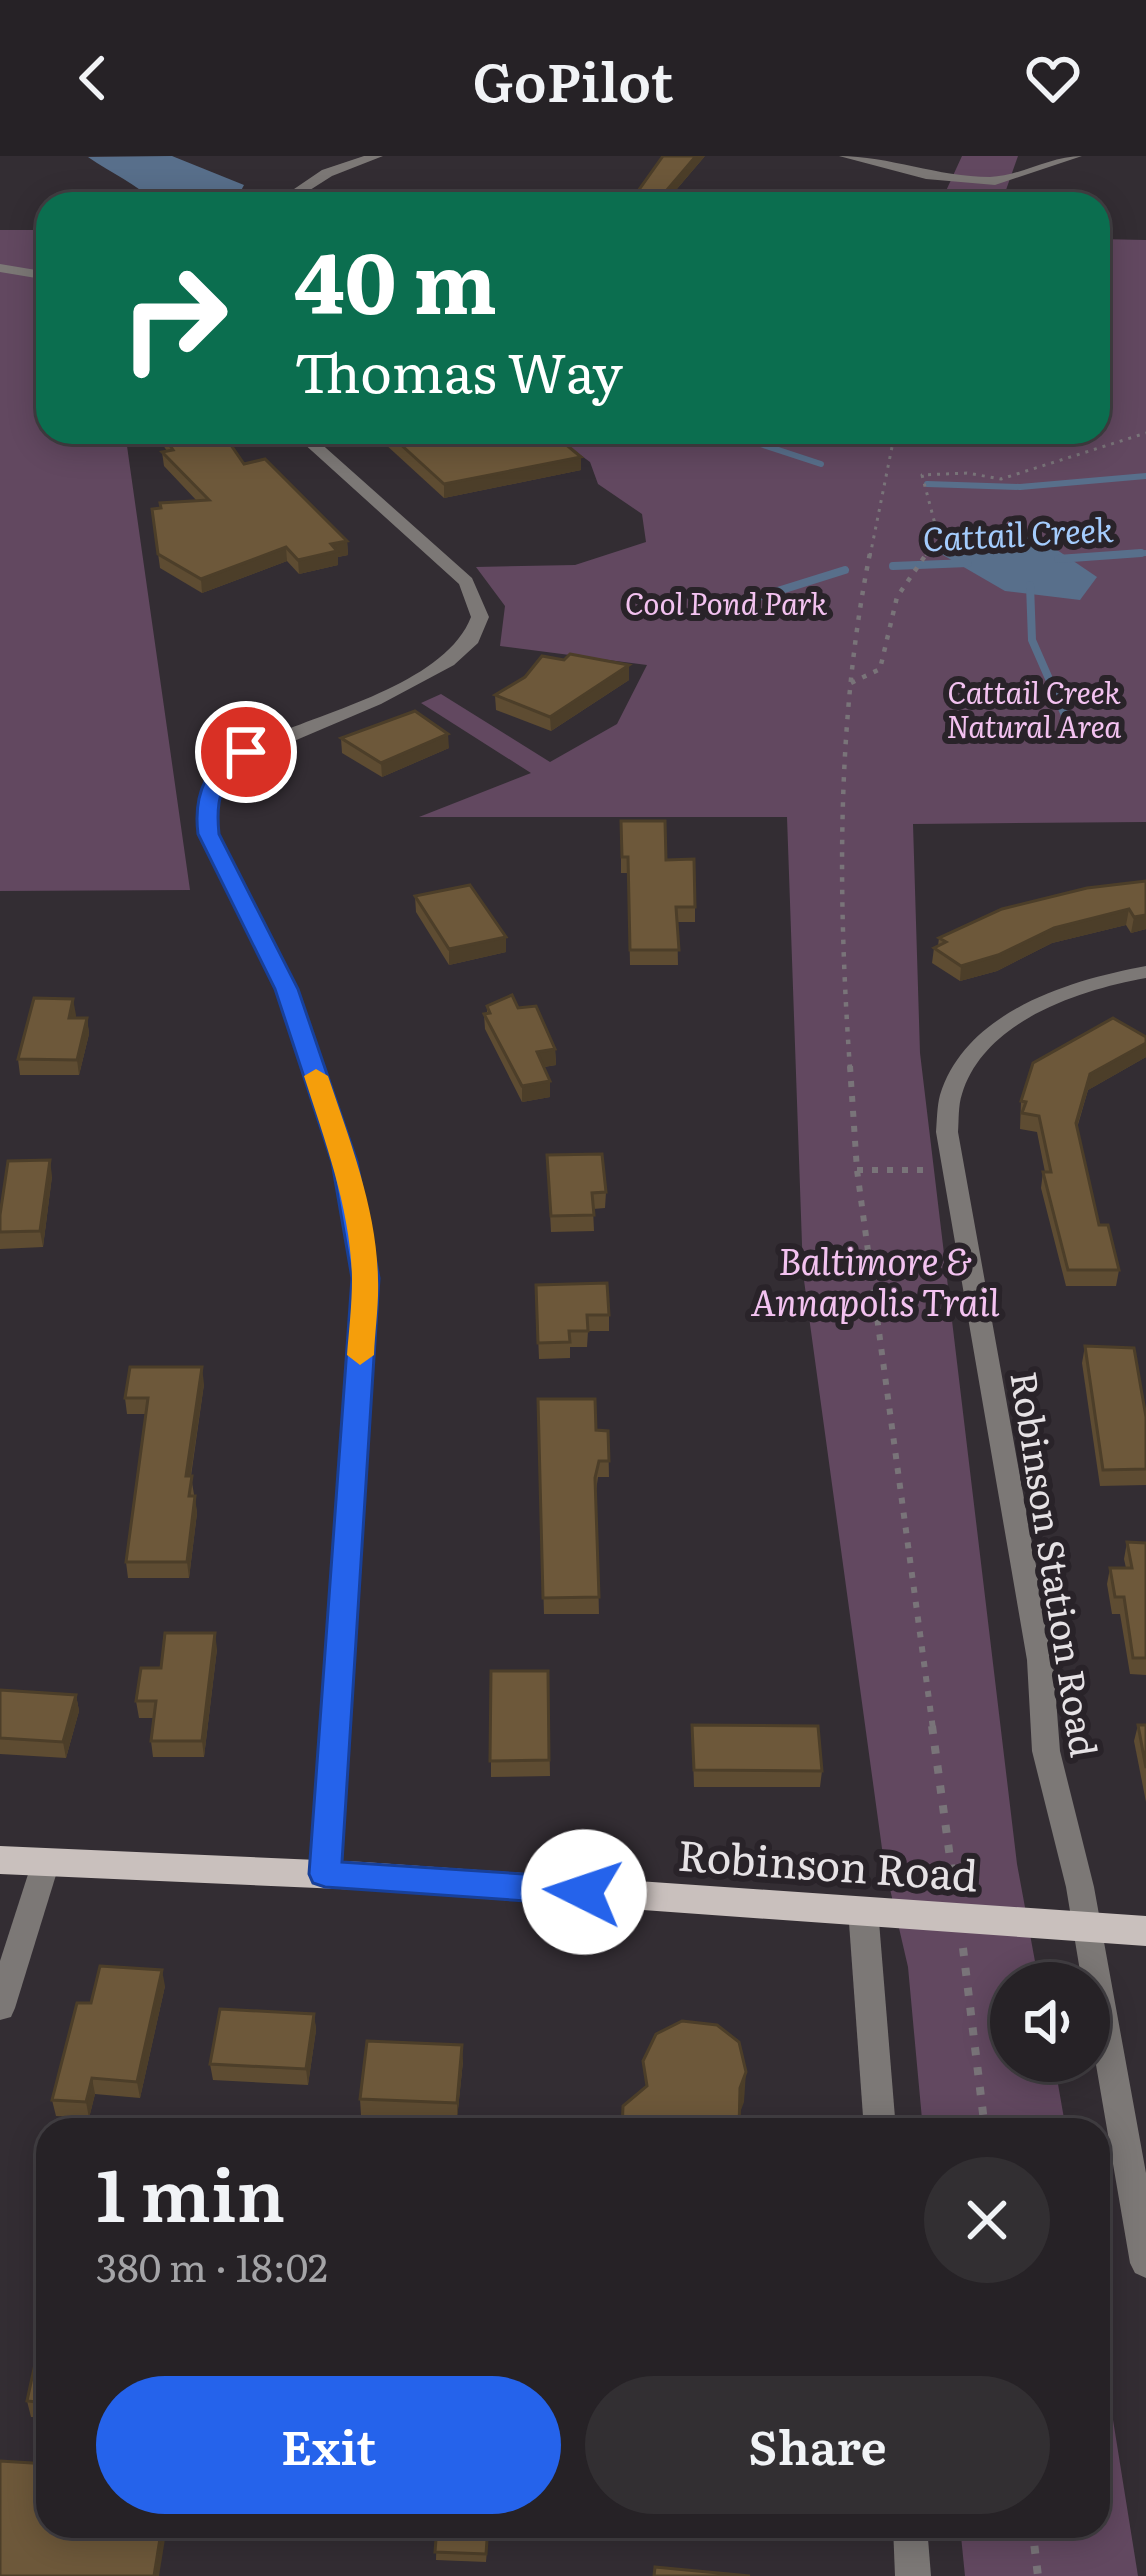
<!DOCTYPE html>
<html lang="en">
<head>
<meta charset="utf-8">
<style>
  :root { --surface:#262226; --page:#322f32; --text:#f1f3f6; --muted:#a4a4a7; --line:#423f43; --accent:#2563eb }
  body { margin:0; font-family:Literata,serif; background:var(--page); color:var(--text); height:100vh; display:flex; flex-direction:column; font-size:45px; white-space:nowrap }
  * { box-sizing:border-box; margin:0 }
  p { font-size:39px; color:var(--muted) }
  .icon { flex:none; width:66px; height:66px; fill:none; stroke:currentColor; stroke-width:2; stroke-linecap:round; stroke-linejoin:round }
  .map { position:relative; flex:1; overflow:hidden }
  .details { position:absolute; left:36px; top:1962px; width:1074px; height:420px; display:flex; flex-direction:column; background:var(--surface); border-radius:36px; box-shadow:0 6px 30px #0003,0 0 0 3px var(--line) }
  .details>* { flex:none }
  .guide { position:absolute; left:36px; top:36px; width:1074px; height:252px; border-radius:36px; box-shadow:0 6px 30px #0003,0 0 0 3px var(--line); background:#0b6e4f; color:#fff; overflow:hidden }
  .buttons { position:absolute; left:990px; top:1806px; display:grid; gap:24px }
  .buttons a { display:grid; place-items:center; width:120px; height:120px; border-radius:50%; background:var(--surface); box-shadow:0 6px 30px #0003,0 0 0 3px var(--line); font-size:60px }
  .pin { position:absolute; display:grid; place-items:center; width:102px; height:102px; color:#fff; margin:-51px; border:6px solid #fff; border-radius:50%; box-shadow:0 3px 12px #0007 }
  .me { position:absolute; width:132px; margin:-66px; rotate:274deg; stroke-linejoin:round; filter:drop-shadow(0 0 9px #0008) }
  .turn { display:flex; align-items:center; gap:42px; height:252px; padding:0 60px; font-size:54px }
  .turn .icon { width:156px; height:156px; stroke-width:2.5 }
  .turn b { display:block; font-size:84px; line-height:102px }
  .round { display:grid; place-items:center; flex:none; width:126px; height:126px; border-radius:63px; background:var(--page) }
  .head { display:flex; align-items:center; justify-content:space-between; height:204px; padding:0 60px }
  h1 { font-size:72px; font-weight:600; line-height:90px }
  .button { display:flex; gap:24px; margin-top:auto; padding:24px 60px }
  .button a { flex:1; height:138px; border-radius:72px; background:var(--accent); color:#fff; font-size:48px; font-weight:600; line-height:138px; text-align:center }
  .button a+a { background:var(--page); color:var(--text) }
  header { display:flex; justify-content:space-between; align-items:center; height:156px; padding:0 60px; background:var(--surface); font-size:54px; font-weight:600 }
  .map>svg:first-child { display:block }
  .green { fill:#624860 }
  .water { fill:#586f8b }
  .lines { fill:none; stroke-linecap:round; stroke-linejoin:round }
  .stream-far1 { stroke:#586f8b; stroke-width:6 }
  .stream { stroke:#586f8b; stroke-width:8 }
  .path-far3 { stroke:#797479; stroke-width:3; stroke-dasharray:3 6; stroke-linecap:butt }
  .path-far2 { stroke:#797479; stroke-width:4.5; stroke-dasharray:4.5 8; stroke-linecap:butt }
  .path-far1 { stroke:#797479; stroke-width:6; stroke-dasharray:6 9; stroke-linecap:butt }
  .path { stroke:#797479; stroke-width:8; stroke-dasharray:8 12; stroke-linecap:butt }
  .minor { fill:#7c7876; fill-rule:evenodd }
  .primary { fill:#c9c0bd; fill-rule:evenodd }
  .wall { fill:#5e4c32 }
  .shaded-wall { fill:#4c3e29 }
  .building { fill:#6d583a; stroke:#4c3e29; stroke-width:3 }
  .route { fill:#2563eb; stroke:#184099; stroke-width:3 }
  .slow { fill:#f59e0b }
  .labels { text-anchor:middle; dominant-baseline:central; stroke-width:12; stroke-linejoin:round; paint-order:stroke }
  .far-park-label { font-size:30px; font-style:italic; fill:#f3c2f0; stroke:#292329 }
  .far-water-label { font-size:33px; font-style:italic; fill:#a4ccfd; stroke:#292329 }
  .park-label { font-size:36px; font-style:italic; fill:#f3c2f0; stroke:#292329 }
  .street-label { font-size:36px; fill:#e6e2e5; stroke:#292329 }
  .near-street-label { font-size:42px; fill:#e6e2e5; stroke:#292329 }
</style>
</head>
<body>
<header><svg class="icon" aria-label="back" viewBox="0 0 24 24"><path d="M15 5l-7 7 7 7"/></svg>GoPilot<svg class="icon" aria-label="heart" viewBox="0 0 24 24"><path d="M12 20l-8-8c-3-5 5-10 8-4 3-6 11-1 8 4z"/></svg></header>
<div class="map">
<svg width="1146" height="2420" viewBox="0 0 1146 2420">
  <rect width="100%" height="100%" fill="#332d33"/>
  <g class="green">
    <polygon points="962,0 1018,0 1001,48 940,48"/>
    <polygon points="0,74 48,74 48,276 125,276 190,734 0,735"/>
    <polygon points="1098,83 1146,84 1146,666 913,668 920,897 1017,1708 1039,1827 1011,1827 1011,1905 1054,1905 1066,1974 923,1974 908,1811 884,1707 803,1117 787,661 419,661 531,617 421,547 441,538 550,606 617,568 647,509 500,490 505,450 476,411 575,409 646,386 642,358 598,328 590,306 549,276 1098,276"/>
    <polygon points="1098,2170 1138,2420 965,2420 960,2370 1098,2370"/>
  </g>
  <g class="water">
    <path d="M172,0l72,29 -9,17 -7,2h-71c-21,-21 -45,-30 -69,-47z"/>
    <polygon points="1032,377 1097,421 1080,444 1005,435 936,395 974,381"/>
  </g>
  <g class="lines">
    <g class="stream-far1">
      <polyline points="724,276 821,308"/>
      <polyline points="927,328 1020,331 1146,320"/>
      <polyline points="1097,400 1146,397"/>
    </g>
    <g class="stream">
      <polyline points="1058,403 1141,397"/>
      <polyline points="893,410 968,407"/>
      <polyline points="1030,429 1032,484 1071,573"/>
      <polyline points="695,461 845,414"/>
    </g>
    <g class="path-far3">
      <polyline points="870,400 895,276"/>
      <polyline points="926,400 935,368 922,319 967,317 1001,323 1146,277"/>
    </g>
    <g class="path-far2">
      <polyline points="851,527 880,513 897,441 927,397"/>
      <path d="M850,913c-12,-170 -14,-348 20,-516"/>
    </g>
    <g class="path-far1">
      <polyline points="850,910 857,1014 933,1573"/>
      <polyline points="857,1014 925,1014"/>
    </g>
    <g class="path">
      <polyline points="932,1570 954,1731"/>
      <polyline points="963,1792 985,1974"/>
      <polyline points="1032,2370 1038,2420"/>
    </g>
    <g class="minor">
      <polygon points="364,0 383,0 332,20 288,48 272,48 322,14"/>
      <path d="M839,0c50,0 99,21 151,21 31,-1 60,-21 92,-21l-87,29 -69,-6z"/>
      <polygon points="0,108 48,116 48,124 0,116"/>
      <path d="M291,276h17l164,146 17,39 -11,26 -24,22 -73,39 -141,60 -16,20 -6,18v32l79,155 58,173 22,116 -38,596 -4,8 -10,3 -10,-3 -4,-8 42,-596 -20,-116 -56,-173 -79,-155c-1,-28 4,-58 27,-76 14,-12 34,-18 51,-24 59,-25 171,-54 195,-117l-12,-33z"/>
      <path d="M1146,810v12c-67,12 -162,43 -184,116 -4,12 -3,26 -4,38l95,528 7,91 34,136 52,286v105l-11,-5 -5,-10 -41,-239v-41h-7l-16,-96 -34,-136 -5,-91 -91,-528c1,-12 1,-26 4,-37 26,-84 130,-115 206,-129z"/>
      <polygon points="46,1695 56,1698 60,1706 15,1852 11,1861 0,1864 0,1805 32,1706 36,1698"/>
      <polygon points="863,1741 873,1745 878,1753 896,1974 864,1974 848,1753 853,1745"/>
      <polygon points="893,2370 927,2370 931,2420 895,2420"/>
    </g>
    <polygon class="primary" points="0,1690 363,1706 1146,1760 1146,1790 363,1734 0,1718"/>
  </g>
  <g class="wall">
    <polygon points="705,0 664,48 636,48 636,38"/>
    <polygon points="154,276 222,276 244,308 347,385 348,399 338,401 338,409 299,418 287,405 202,437 160,412 152,353 197,345 164,310 162,296 167,295"/>
    <polygon points="372,276 551,276 581,301 581,314 444,342"/>
    <polygon points="564,504 629,509 629,524 551,575 496,554 495,539"/>
    <polygon points="341,582 449,592 382,621 342,597"/>
    <polygon points="621,665 666,704 695,751 695,766 677,766 678,809 630,809 628,717 621,717"/>
    <polygon points="1146,725 1146,773 1131,777 1126,769 1052,787 997,815 960,825 932,807 934,792 938,790 939,782"/>
    <polygon points="415,740 506,781 506,796 449,809 416,756"/>
    <polygon points="487,850 518,852 555,893 556,909 544,911 550,925 550,941 522,946 485,873 484,858 487,857"/>
    <polygon points="76,859 75,862 87,862 89,878 79,919 20,919 18,903"/>
    <polygon points="1146,881 1146,901 1088,934 1077,972 1099,1069 1119,1114 1116,1130 1066,1130 1041,1032 1043,1016 1045,1016 1037,976 1020,973 1021,945"/>
    <polygon points="547,999 606,1036 605,1052 593,1053 594,1075 551,1076"/>
    <polygon points="52,1020 43,1091 0,1093 0,1059"/>
    <polygon points="536,1129 609,1159 609,1175 588,1175 587,1191 570,1191 570,1202 539,1203"/>
    <polygon points="1085,1190 1146,1261 1146,1329 1100,1330 1082,1207"/>
    <polygon points="204,1228 191,1320 197,1357 189,1422 128,1422 126,1406 146,1258 127,1258 125,1242"/>
    <polygon points="538,1243 596,1274 608,1275 609,1321 598,1321 596,1335 599,1458 544,1458"/>
    <polygon points="1127,1386 1146,1387 1146,1519 1130,1518 1120,1458 1112,1458 1107,1428 1110,1412 1126,1412 1124,1403"/>
    <polygon points="217,1493 204,1601 153,1601 151,1585 154,1562 139,1562 136,1545 161,1512"/>
    <polygon points="491,1515 548,1515 550,1620 491,1621"/>
    <polygon points="0,1534 76,1539 79,1555 66,1602 0,1598"/>
    <polygon points="692,1569 822,1615 820,1631 694,1631"/>
    <polygon points="1138,1569 1146,1569 1146,1646 1134,1585"/>
    <polygon points="165,1830 140,1942 95,1938 89,1962 56,1960 52,1944 91,1847"/>
    <polygon points="314,1858 316,1874 308,1929 213,1924 210,1908"/>
    <polygon points="463,1905 457,1963 361,1959 360,1943"/>
    <polygon points="48,2157 48,2262 31,2261 27,2245"/>
    <polygon points="437,2370 489,2370 486,2406 436,2404"/>
  </g>
  <g class="shaded-wall">
    <polygon points="696,0 705,0 664,48 655,48"/>
    <polygon points="581,301 581,314 444,342 444,328"/>
    <polygon points="347,385 348,399 338,401 338,409 299,418 298,404 331,388"/>
    <polygon points="286,391 287,405 202,437 201,423"/>
    <polygon points="629,509 629,524 551,575 550,561"/>
    <polygon points="448,578 449,592 382,621 381,607"/>
    <polygon points="1129,753 1126,769 1052,787 997,815 960,825 961,810 1054,772"/>
    <polygon points="1146,759 1146,773 1131,777 1134,761"/>
    <polygon points="506,781 506,796 449,809 449,793"/>
    <polygon points="73,843 76,859 71,878 69,862"/>
    <polygon points="87,862 89,878 79,919 77,904"/>
    <polygon points="1146,887 1146,901 1088,934 1073,983 1076,967 1090,918"/>
    <polygon points="555,893 556,909 537,912 537,896"/>
    <polygon points="550,925 550,941 522,946 522,930"/>
    <polygon points="50,1004 52,1020 43,1091 40,1075"/>
    <polygon points="202,1211 204,1228 188,1337 186,1320"/>
    <polygon points="195,1340 197,1357 189,1422 187,1406"/>
    <polygon points="215,1477 217,1493 204,1601 202,1585"/>
    <polygon points="76,1539 79,1555 66,1602 63,1586"/>
    <polygon points="162,1814 165,1830 140,1942 137,1926"/>
    <polygon points="314,1858 316,1874 308,1929 306,1913"/>
    <polygon points="462,1889 463,1905 457,1963 457,1947"/>
    <polygon points="746,1916 744,1946 738,1962 740,1932"/>
    <polygon points="92,1922 95,1938 89,1962 86,1946"/>
    <polygon points="162,2370 165,2383 159,2420 154,2420"/>
  </g>
  <g class="building">
    <polygon points="663,0 696,0 655,48 650,48 636,38"/>
    <polygon points="161,276 222,276 244,308 265,303 347,385 331,388 337,395 298,404 286,391 201,423 158,398 152,353 161,352 160,347 209,344 162,296 173,294"/>
    <polygon points="387,276 551,276 581,301 444,328"/>
    <polygon points="570,498 629,509 550,561 495,539 525,521 542,500 564,504"/>
    <polygon points="415,555 448,578 381,607 341,582"/>
    <polygon points="621,665 665,665 666,704 694,703 695,751 676,751 679,794 630,794 628,701 622,701"/>
    <polygon points="1146,725 1146,759 1134,761 1129,753 1054,772 998,799 961,810 934,792 946,786 939,782 1002,753 1087,732"/>
    <polygon points="470,729 506,781 449,793 415,740"/>
    <polygon points="512,839 518,852 536,850 555,893 537,896 550,925 522,930 484,858 490,857 487,850"/>
    <polygon points="34,842 73,843 69,862 87,862 77,904 18,903"/>
    <polygon points="1113,862 1146,881 1146,887 1090,918 1076,967 1099,1069 1108,1069 1119,1114 1068,1114 1043,1016 1051,1016 1039,960 1022,957 1026,946 1021,945 1033,907"/>
    <polygon points="602,998 606,1036 592,1037 594,1059 551,1060 547,999"/>
    <polygon points="50,1004 40,1075 0,1076 0,1059 8,1005"/>
    <polygon points="607,1127 609,1159 587,1159 588,1175 569,1175 570,1186 538,1187 536,1129"/>
    <polygon points="1085,1190 1134,1192 1146,1261 1146,1313 1103,1314"/>
    <polygon points="130,1211 202,1211 186,1320 192,1320 189,1340 195,1340 187,1406 126,1406 148,1242 125,1242"/>
    <polygon points="538,1243 595,1243 596,1274 608,1275 609,1305 599,1305 595,1322 599,1441 543,1442"/>
    <polygon points="1127,1386 1146,1387 1146,1502 1133,1502 1124,1441 1115,1441 1110,1412 1132,1412"/>
    <polygon points="165,1477 215,1477 202,1585 151,1585 156,1545 136,1545 141,1512 161,1512"/>
    <polygon points="491,1515 548,1515 549,1604 490,1605"/>
    <polygon points="0,1534 76,1539 63,1586 0,1582"/>
    <polygon points="692,1569 818,1570 822,1615 694,1614"/>
    <polygon points="1138,1569 1146,1569 1146,1612"/>
    <polygon points="100,1810 162,1814 137,1926 92,1922 86,1946 52,1944 77,1847 91,1847"/>
    <polygon points="220,1853 314,1858 306,1913 210,1908"/>
    <polygon points="682,1865 717,1869 739,1886 746,1916 740,1932 739,1974 622,1974 623,1950 647,1930 643,1905 656,1878"/>
    <polygon points="367,1885 462,1889 457,1947 360,1943"/>
    <polygon points="46,2157 48,2157 48,2247 27,2245"/>
    <polygon points="0,2305 48,2308 48,2370 162,2370 154,2420 0,2420"/>
    <polygon points="437,2370 488,2370 486,2398 435,2396"/>
    <polygon points="655,2411 750,2420 654,2420"/>
  </g>
  <path class="route" d="M246,589l10,7c-29,31 -42,34 -37,82l79,155 59,173 22,116 -37,584 242,16 11,4 5,10 -5,9 -11,4 -259,-18 -12,-4 -4,-9 43,-596 -20,-116 -57,-173 -77,-155c-5,-39 9,-75 48,-89z"/>
  <path class="slow" d="M316,913l12,7c22,65 49,134 50,203 1,25 -3,51 -4,76l-14,10 -13,-10c2,-25 5,-50 5,-76 -1,-68 -27,-138 -48,-203z"/>
  <g class="labels">
    <g class="far-park-label">
      <text x="726" y="446">Cool Pond Park</text>
      <text x="1034" y="535">Cattail Creek<tspan x="1034" dy="34">Natural Area</tspan></text>
    </g>
    <g class="far-water-label">
      <text transform="translate(1018 376) rotate(-3)">Cattail Creek</text>
    </g>
    <g class="park-label">
      <text x="875" y="1103">Baltimore &amp;<tspan x="875" dy="41">Annapolis Trail</tspan></text>
    </g>
    <g class="street-label">
      <text transform="translate(1056 1408) rotate(81)">Robinson Station Road</text>
    </g>
    <g class="near-street-label">
      <text transform="translate(828 1707) rotate(4)">Robinson Road</text>
    </g>
  </g>
</svg>
<div class="buttons">
<a><svg class="icon" aria-label="sound" viewBox="0 0 24 24"><path d="M4 9h4l5-4v14l-5-4H4zM17 9q2 3 0 6"/></svg></a>
</div>
<div class="pin" style="left:246px;top:596px;background:#d93025"><svg class="icon" aria-label="arrive" viewBox="0 0 24 24"><path d="M6 21V4h12l-3 4 3 4H6"/></svg></div>
<svg class="me" style="left:584px;top:1736px" viewBox="-20 -20 40 40"><circle r="19" fill="#fff"/><path d="M0-13L10 11 0 6-10 11z" fill="#2563eb"/></svg>
<div class="guide">
<div class="turn"><svg class="icon" aria-label="right" viewBox="0 0 24 24"><path d="M7 20v-9h11M14 6l5 5-5 5"/></svg><div><b>40 m</b>Thomas Way</div></div>
</div>
<section class="details">
<div class="head"><div><h1>1 min</h1><p>380 m · 18:02</p></div><a class="round"><svg class="icon" aria-label="close" viewBox="0 0 24 24"><path d="M6 6l12 12M18 6L6 18"/></svg></a></div>
<div class="button"><a>Exit</a><a>Share</a></div>
</section>
</div>
</body>
</html>
